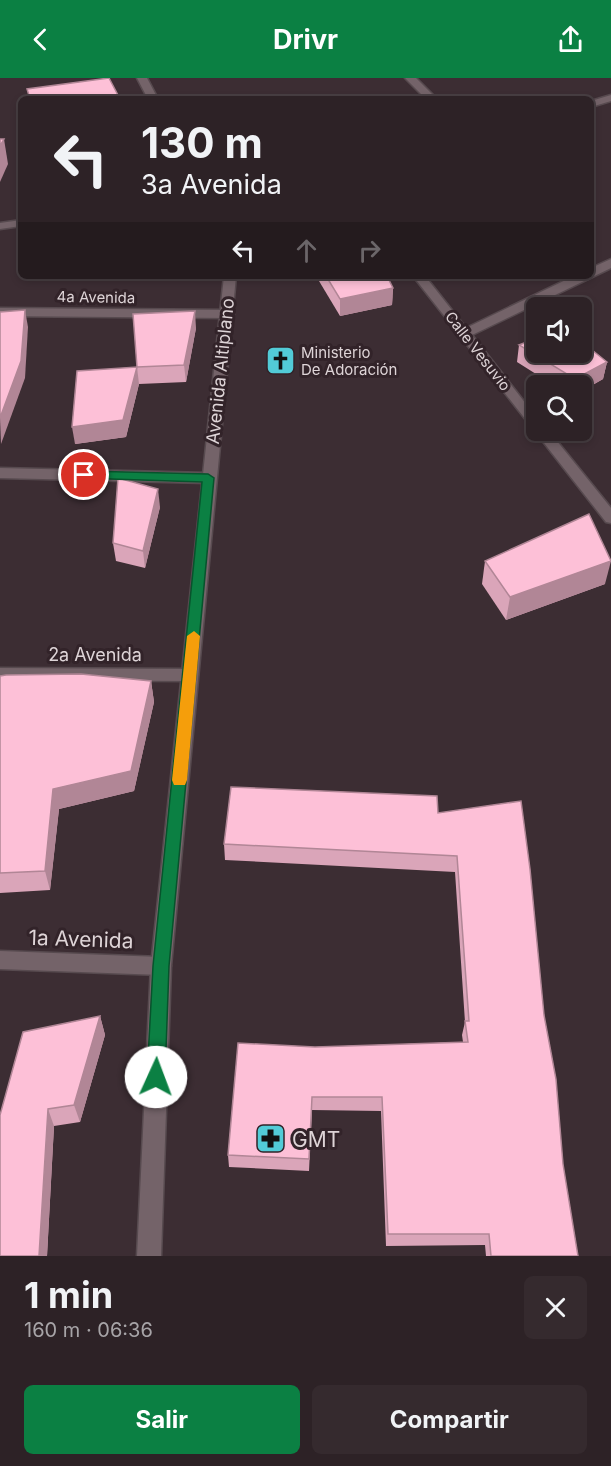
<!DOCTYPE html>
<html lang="es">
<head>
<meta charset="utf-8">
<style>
  :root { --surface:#2d2226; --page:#352a2e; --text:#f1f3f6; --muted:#a7a4a7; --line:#483f43; --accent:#0b8043 }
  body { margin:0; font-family:Inter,sans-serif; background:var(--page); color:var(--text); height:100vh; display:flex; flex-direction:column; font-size:22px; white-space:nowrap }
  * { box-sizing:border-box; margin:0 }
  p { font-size:20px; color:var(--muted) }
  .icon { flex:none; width:33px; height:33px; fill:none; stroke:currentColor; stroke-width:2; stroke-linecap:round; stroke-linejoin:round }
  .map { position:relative; height:1178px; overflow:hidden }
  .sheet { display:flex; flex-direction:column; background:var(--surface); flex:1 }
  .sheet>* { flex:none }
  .banner { position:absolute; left:18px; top:18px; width:576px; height:183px; border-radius:9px; box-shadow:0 3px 9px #0003,0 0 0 2px var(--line); background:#2d2226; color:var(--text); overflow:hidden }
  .buttons { position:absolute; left:526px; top:219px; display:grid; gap:12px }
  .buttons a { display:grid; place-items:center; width:66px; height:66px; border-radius:9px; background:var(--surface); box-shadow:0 3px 9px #0003,0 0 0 2px var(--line); font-size:30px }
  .pin { position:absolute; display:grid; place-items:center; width:51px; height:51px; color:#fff; margin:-26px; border:3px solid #fff; border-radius:50%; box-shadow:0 2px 6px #0007 }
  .me { position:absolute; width:66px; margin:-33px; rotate:2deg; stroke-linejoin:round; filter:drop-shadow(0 0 4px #0008) }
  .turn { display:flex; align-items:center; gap:21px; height:126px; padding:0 24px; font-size:27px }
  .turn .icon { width:78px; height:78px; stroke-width:2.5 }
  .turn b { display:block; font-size:42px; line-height:51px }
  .lanes { display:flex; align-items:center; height:57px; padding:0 24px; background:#0003; justify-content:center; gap:30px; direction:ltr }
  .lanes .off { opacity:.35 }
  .round { display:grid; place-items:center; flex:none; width:63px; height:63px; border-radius:9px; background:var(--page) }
  .headline { display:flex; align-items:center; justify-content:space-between; height:102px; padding:0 24px }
  h1 { font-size:36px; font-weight:700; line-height:45px }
  .cta { display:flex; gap:12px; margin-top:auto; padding:12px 24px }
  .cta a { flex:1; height:69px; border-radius:9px; background:var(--accent); color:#fff; font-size:24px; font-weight:700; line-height:69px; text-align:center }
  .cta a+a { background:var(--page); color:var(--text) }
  header { display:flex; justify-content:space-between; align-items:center; height:78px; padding:0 24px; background:var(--accent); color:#fff; font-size:27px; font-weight:700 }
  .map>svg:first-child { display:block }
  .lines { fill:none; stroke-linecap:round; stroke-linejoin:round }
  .minor-casing { stroke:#574a4f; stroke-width:3 }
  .tertiary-casing { stroke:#574a4f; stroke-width:3 }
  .minor { fill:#746369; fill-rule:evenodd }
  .tertiary { fill:#746369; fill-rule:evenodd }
  .wall { fill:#daa5b9 }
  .shaded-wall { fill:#b18696 }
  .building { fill:#fdc0d7; stroke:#b18696; stroke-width:1.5 }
  .route { fill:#0b8043; stroke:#07532c; stroke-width:1.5 }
  .slow { fill:#f59e0b }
  .labels { text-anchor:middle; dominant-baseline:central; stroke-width:6; stroke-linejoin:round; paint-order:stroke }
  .far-street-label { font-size:15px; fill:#ded4d7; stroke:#322329 }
  .far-poi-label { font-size:15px; fill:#ded4d7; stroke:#322329; text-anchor:start }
  .street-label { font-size:18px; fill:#ded4d7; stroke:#322329 }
  .near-street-label { font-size:21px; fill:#ded4d7; stroke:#322329 }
  .near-poi-label { font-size:21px; fill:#ded4d7; stroke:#322329; text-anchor:start }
</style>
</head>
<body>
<header><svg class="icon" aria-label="back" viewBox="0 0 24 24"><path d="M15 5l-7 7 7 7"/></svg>Drivr<svg class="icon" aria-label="share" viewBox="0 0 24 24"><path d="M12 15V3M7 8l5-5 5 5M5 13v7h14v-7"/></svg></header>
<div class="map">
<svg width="611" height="1178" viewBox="0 0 611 1178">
  <rect width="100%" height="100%" fill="#3c2d33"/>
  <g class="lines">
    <defs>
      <g id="minor">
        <polygon points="405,0 416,0 437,21 426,21"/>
        <polygon points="21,142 21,148 0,151 0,145"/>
        <polygon points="611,181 611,190 472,257 537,340 537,352 548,352 611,430 611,445 606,444 413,198 425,198 466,250 574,198 591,198 591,190"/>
        <polygon points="0,230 228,232 234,236 228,240 0,238"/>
        <polygon points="0,390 208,395 215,400 208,405 0,400"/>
        <polygon points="0,590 190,591 196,593 198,597 196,601 190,603 0,602"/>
        <polygon points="0,873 161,879 168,882 171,888 168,894 161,897 0,891"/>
      </g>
      <g id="tertiary">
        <polygon points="137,0 147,0 158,21 148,21"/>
        <polygon points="611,17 611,23 591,29 591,23"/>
        <polygon points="224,198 236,198 171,888 161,1178 137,1178 151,888"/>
      </g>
    </defs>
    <use href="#minor" class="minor-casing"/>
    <use href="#tertiary" class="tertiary-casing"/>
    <use href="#minor" class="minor"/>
    <use href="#tertiary" class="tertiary"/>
  </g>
  <g class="wall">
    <polygon points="316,198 387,198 393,210 392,227 340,238"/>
    <polygon points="196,250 186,304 139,306 126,359 75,366 137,289"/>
    <polygon points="519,267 607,284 603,301 582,313 582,308 555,308 517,284"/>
    <polygon points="160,429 145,490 116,483 113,465"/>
    <polygon points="485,483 605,506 506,542 482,506"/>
    <polygon points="0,598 151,603 154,624 134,713 59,731 50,812 0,815"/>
    <polygon points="438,735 544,937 563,1086 578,1178 486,1178 485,1167 386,1168 381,1033 312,1032 309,1093 229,1089 228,1077 315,969 463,964 462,957 465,944 455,794 225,782 224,766"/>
    <polygon points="100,938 105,957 80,1044 54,1048 47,1178 0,1178 0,1037"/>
  </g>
  <g class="shaded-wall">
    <polygon points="4,61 8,86 0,104 0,68"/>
    <polygon points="21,106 21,121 18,107"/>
    <polygon points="393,210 392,227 340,238 340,221"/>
    <polygon points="25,232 28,249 25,300 1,366 0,340"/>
    <polygon points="195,233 196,250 186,304 184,287"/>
    <polygon points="607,284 603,301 582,313 582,308 574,308 575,301"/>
    <polygon points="137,289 139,306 126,359 75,366 72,349"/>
    <polygon points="158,411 160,429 145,490 143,473"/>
    <polygon points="611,483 605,506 506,542 510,519"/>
    <polygon points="151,603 154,624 134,713 59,731 50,812 45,793 53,711"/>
    <polygon points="100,938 105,957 80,1044 74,1027"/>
    <polygon points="48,1031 54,1048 47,1178 39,1178"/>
  </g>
  <g class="building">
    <polygon points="109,0 120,21 30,21 27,11"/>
    <polygon points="0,61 4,61 0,68"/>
    <polygon points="326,198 387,198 393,210 340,221"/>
    <polygon points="25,232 21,283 0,340 0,234"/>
    <polygon points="195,233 184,287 137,289 133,236"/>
    <polygon points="537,260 537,274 582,274 582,264 607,284 575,301 519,267"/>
    <polygon points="137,289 123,342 72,349 77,293"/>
    <polygon points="118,400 158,411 143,473 113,465"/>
    <polygon points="589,436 611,483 510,519 485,483"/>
    <polygon points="81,596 151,603 131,693 53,711 45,793 0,795 0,598 6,597"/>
    <polygon points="231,709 437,718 438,735 521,723 530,791 544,937 556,1001 563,1086 578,1178 491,1178 489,1156 388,1156 382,1019 312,1019 309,1081 228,1077 238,965 315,969 468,964 465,943 469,943 457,778 224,766"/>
    <polygon points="100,938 74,1027 48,1031 39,1178 0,1178 0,1037 23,954"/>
  </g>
  <polygon class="route" points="84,393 208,396 214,400 169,888 165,999 162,1005 156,1008 150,1005 147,999 153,888 202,404 80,400 80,394"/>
  <polygon class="slow" points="194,553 200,558 187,702 185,707 174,707 172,702 187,558"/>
  <defs>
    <symbol id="church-square" viewBox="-11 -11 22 22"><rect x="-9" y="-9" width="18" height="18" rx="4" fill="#52cbd7" stroke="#322329"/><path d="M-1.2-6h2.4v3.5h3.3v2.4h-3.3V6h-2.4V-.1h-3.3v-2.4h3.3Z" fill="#111"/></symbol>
    <symbol id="pharmacy-square" viewBox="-11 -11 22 22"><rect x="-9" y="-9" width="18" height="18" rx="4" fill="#52cbd7" stroke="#322329"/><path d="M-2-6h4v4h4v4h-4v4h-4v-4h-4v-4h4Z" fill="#111"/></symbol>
  </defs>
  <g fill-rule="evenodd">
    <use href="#church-square" x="264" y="266" width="33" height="33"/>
    <use href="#pharmacy-square" x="254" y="1044" width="33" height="33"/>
  </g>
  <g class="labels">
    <g class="far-street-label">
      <text transform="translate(96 219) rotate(1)">4a Avenida</text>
      <text transform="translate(478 273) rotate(52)">Calle Vesuvio</text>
    </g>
    <g class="far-poi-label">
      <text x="301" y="274">Ministerio<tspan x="301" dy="17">De Adoración</tspan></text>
    </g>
    <g class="street-label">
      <text transform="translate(220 293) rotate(-84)">Avenida Altiplano</text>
      <text x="95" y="576">2a Avenida</text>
    </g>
    <g class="near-street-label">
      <text transform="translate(81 861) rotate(2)">1a Avenida</text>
    </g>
    <g class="near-poi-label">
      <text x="292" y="1061">GMT</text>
    </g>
  </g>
</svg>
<div class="buttons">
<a><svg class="icon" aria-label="sound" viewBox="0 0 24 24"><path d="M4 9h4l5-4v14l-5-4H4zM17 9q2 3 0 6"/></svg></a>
<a><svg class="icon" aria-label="search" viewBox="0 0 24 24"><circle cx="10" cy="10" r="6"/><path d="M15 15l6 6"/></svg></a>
</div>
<div class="pin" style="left:84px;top:397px;background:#d93025"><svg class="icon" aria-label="arrive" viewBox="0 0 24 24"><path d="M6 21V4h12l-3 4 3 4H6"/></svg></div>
<svg class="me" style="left:156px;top:999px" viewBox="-20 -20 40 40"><circle r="19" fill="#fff"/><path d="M0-13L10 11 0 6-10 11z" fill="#0b8043"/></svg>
<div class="banner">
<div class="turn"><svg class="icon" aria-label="left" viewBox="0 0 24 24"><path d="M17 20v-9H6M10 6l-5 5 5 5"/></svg><div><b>130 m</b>3a Avenida</div></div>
<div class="lanes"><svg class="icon" aria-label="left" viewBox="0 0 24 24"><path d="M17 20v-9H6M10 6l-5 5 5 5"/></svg><svg class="icon off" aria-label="ahead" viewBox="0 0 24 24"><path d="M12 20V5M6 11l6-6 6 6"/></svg><svg class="icon off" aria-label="right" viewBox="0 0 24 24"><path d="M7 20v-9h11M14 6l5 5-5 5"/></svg></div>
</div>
</div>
<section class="sheet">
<div class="headline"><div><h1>1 min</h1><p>160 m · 06:36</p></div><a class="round"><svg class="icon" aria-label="close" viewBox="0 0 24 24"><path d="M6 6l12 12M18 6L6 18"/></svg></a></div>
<div class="cta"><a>Salir</a><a>Compartir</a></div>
</section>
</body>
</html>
